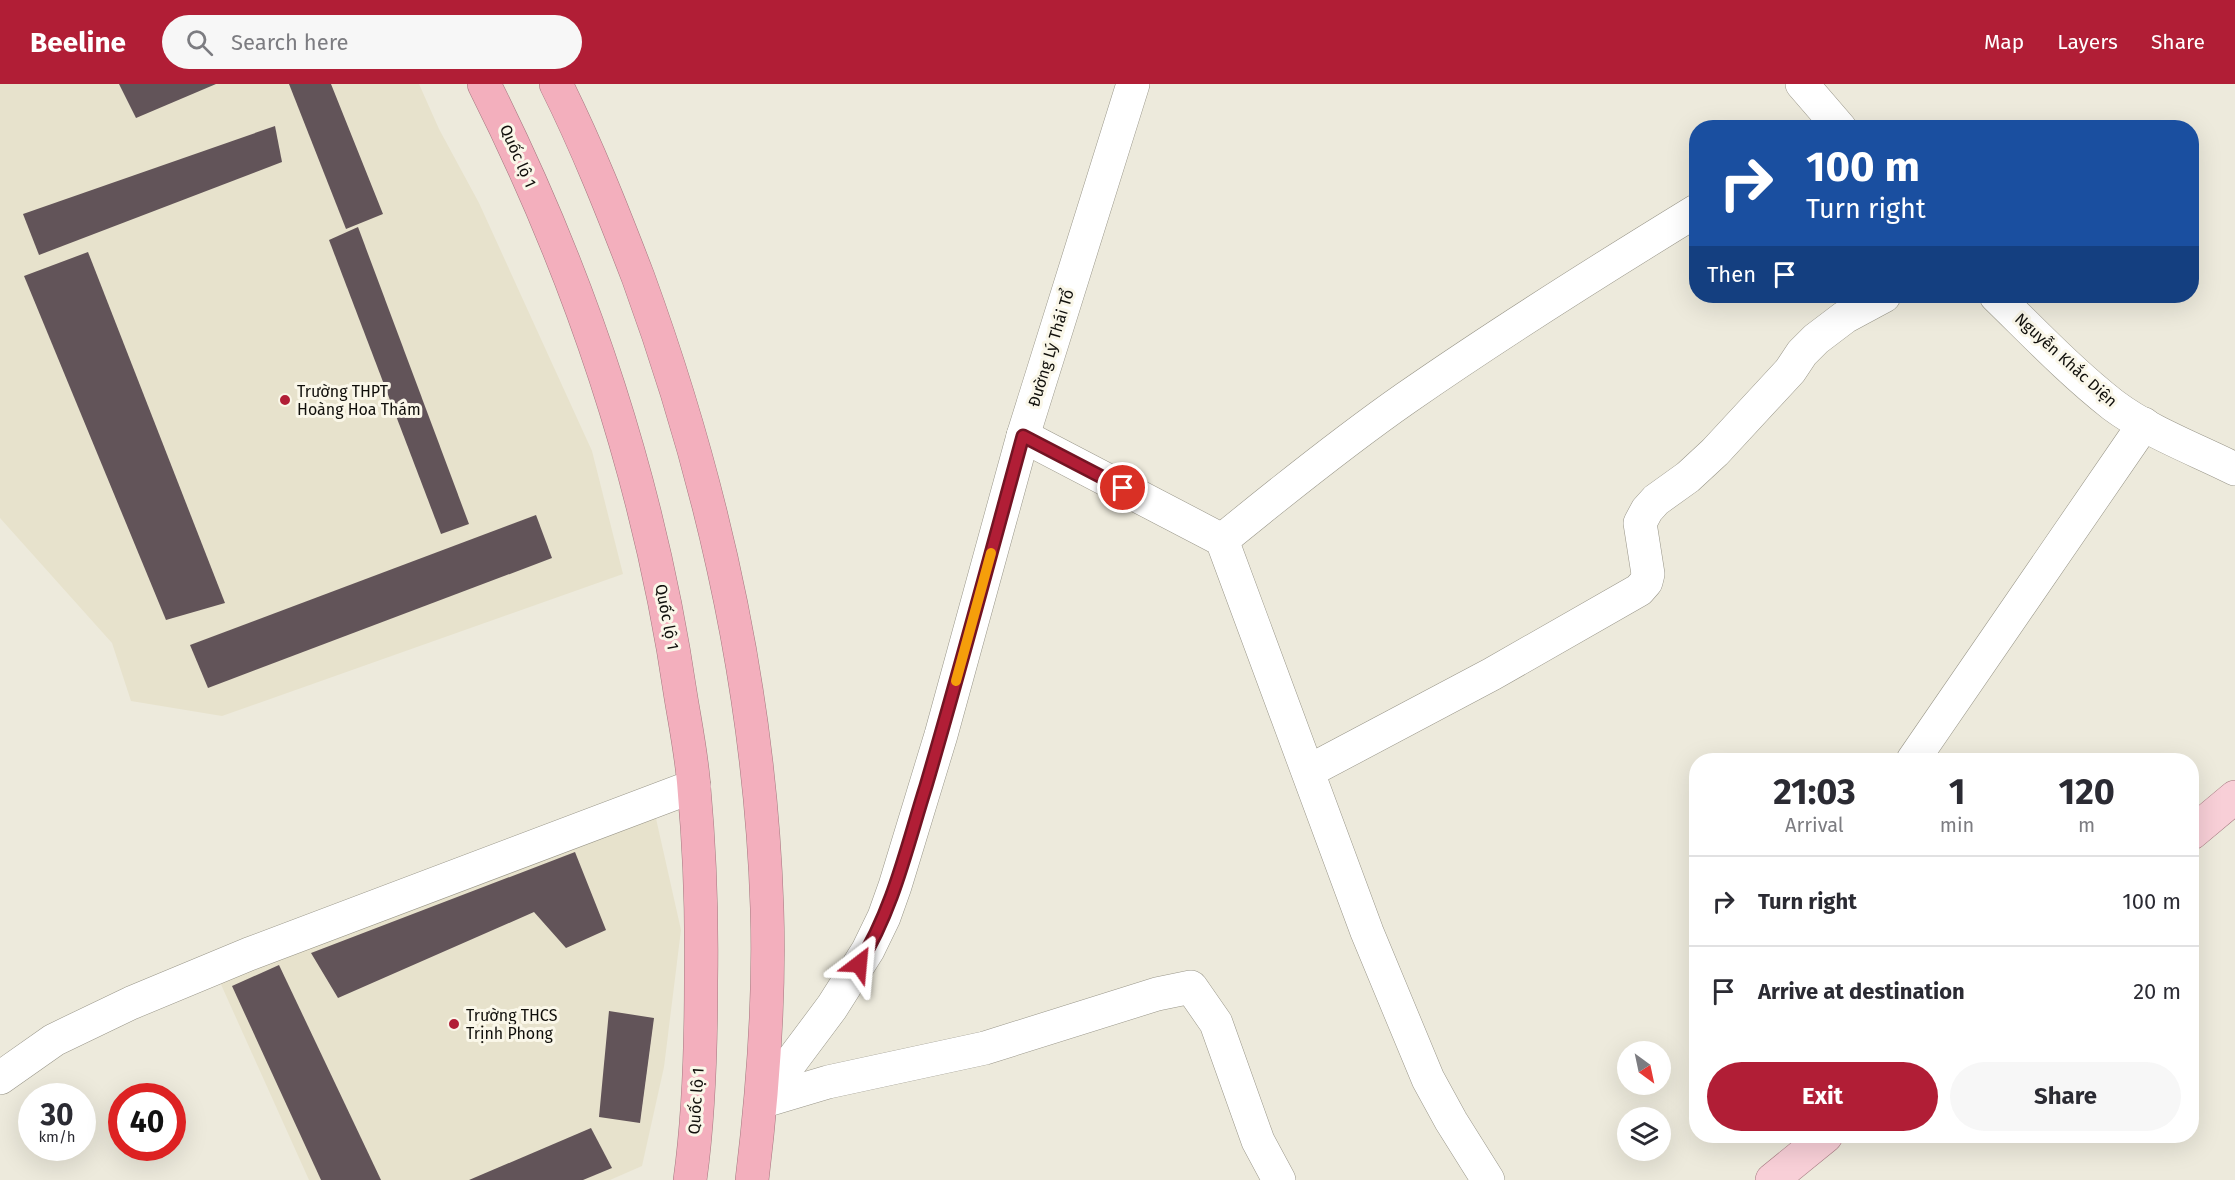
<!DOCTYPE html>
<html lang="en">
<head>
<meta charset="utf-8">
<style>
  :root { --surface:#fff; --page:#f7f7f7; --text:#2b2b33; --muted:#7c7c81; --line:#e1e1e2; --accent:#b11e36 }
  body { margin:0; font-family:"Fira Sans",sans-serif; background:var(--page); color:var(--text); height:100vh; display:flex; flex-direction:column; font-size:22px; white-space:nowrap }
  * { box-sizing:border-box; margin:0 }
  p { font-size:20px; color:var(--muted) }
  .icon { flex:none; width:33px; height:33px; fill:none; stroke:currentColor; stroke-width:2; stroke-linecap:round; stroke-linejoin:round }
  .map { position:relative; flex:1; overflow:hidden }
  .sheet { position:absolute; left:1689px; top:669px; width:510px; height:390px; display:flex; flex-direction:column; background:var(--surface); border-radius:24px; box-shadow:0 6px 24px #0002 }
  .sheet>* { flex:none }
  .hud { position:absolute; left:1689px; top:36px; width:510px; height:183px; border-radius:24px; box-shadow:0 6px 24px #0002; background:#1a4fa0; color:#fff; overflow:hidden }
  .needle { width:39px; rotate:147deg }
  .fabs { position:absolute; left:1617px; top:957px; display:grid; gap:12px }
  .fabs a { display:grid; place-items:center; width:54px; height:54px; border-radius:50%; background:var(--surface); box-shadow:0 6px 24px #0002; font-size:30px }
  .speed { position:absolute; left:18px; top:999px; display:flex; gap:12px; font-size:30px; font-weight:700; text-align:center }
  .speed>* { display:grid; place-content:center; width:78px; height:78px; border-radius:50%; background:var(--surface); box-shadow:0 6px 24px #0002; line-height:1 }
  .speed small { font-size:15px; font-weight:400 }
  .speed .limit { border:9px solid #d22; background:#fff; color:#111 }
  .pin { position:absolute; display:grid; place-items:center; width:51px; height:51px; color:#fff; margin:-26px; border:3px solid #fff; border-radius:50%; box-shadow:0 2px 6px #0007 }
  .me { position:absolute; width:66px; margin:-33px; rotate:29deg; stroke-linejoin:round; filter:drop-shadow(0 0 4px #0008) }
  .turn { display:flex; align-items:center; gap:21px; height:126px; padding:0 18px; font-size:27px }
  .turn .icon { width:78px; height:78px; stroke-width:2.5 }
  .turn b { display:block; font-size:42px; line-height:51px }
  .then { display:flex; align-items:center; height:57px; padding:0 18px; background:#0003; gap:12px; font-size:22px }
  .eta { display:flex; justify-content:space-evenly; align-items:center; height:102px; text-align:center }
  .eta b { font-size:36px; font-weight:700; line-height:42px }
  .button { display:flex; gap:12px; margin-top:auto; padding:12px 18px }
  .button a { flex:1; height:69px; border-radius:36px; background:var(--accent); color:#fff; font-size:24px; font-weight:700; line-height:69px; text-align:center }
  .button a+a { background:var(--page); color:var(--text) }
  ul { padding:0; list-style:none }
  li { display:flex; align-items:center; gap:18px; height:90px; padding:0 18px; border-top:2px solid var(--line) }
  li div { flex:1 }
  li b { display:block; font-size:22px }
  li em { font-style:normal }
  header { display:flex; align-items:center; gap:36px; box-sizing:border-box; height:84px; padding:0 30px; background:var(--accent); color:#fff }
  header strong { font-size:28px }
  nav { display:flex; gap:33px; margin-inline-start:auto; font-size:21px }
  .search { width:420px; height:54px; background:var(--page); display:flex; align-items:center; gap:15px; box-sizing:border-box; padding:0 21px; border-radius:33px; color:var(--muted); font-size:22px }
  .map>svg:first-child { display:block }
  .built { fill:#e7e2cc }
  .building { fill:#625459 }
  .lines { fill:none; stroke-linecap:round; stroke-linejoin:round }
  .minor-casing { stroke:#999689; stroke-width:34 }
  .major-casing { stroke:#a4777f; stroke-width:34 }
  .highway-casing { stroke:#a4777f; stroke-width:34 }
  .minor { stroke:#fff; stroke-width:33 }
  .major { stroke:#f8cfd7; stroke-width:33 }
  .highway { stroke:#f3afbd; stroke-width:33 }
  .route-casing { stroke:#731423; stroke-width:15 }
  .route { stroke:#b11e36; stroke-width:10 }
  .slow { stroke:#f59e0b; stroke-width:10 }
  .poi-dot { fill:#b11e36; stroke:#faf7e9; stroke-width:2 }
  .labels { text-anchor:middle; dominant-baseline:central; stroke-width:6; stroke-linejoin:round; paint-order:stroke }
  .street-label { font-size:16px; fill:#100f0b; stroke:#faf7e9 }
  .poi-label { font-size:16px; fill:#100f0b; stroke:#faf7e9; text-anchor:start }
</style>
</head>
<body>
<header>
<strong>Beeline</strong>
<div class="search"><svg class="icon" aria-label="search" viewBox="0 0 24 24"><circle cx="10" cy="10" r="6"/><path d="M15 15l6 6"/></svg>Search here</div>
<nav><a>Map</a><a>Layers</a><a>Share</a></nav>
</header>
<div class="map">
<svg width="2235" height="1096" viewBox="0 0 2235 1096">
  <rect width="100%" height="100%" fill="#edeadc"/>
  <g class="built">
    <polygon points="0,0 419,0 439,45 479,119 592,367 623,490 222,632 131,617 112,559 0,434"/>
    <polygon points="655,730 681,846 664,983 642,1082 610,1096 309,1096 219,896"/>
  </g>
  <g class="building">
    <polygon points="119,0 216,0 136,34"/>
    <polygon points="289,0 331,0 383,130 346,145"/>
    <polygon points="275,42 282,78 39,171 23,130"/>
    <polygon points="358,143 469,440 441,450 329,156"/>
    <polygon points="88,168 225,519 166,536 24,192"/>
    <polygon points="536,431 552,474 208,604 190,561"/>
    <polygon points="575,768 606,846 566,864 534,828 338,914 311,869"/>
    <polygon points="279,881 381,1096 321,1096 232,902"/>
    <polygon points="609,927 654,934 640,1039 599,1033"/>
    <polygon points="591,1044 612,1084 583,1096 469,1096"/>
  </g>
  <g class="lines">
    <defs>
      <g id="minor">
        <polyline points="1802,0 1840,44"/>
        <path d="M1996,212c38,37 75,76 117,109 36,27 82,44 122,64"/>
        <polyline points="1023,352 1222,456 1367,848 1428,995 1451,1037 1488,1096"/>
        <path d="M1222,456c60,-49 121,-98 184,-142 95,-66 192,-127 290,-187"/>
        <polyline points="1913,676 2144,340"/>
        <polyline points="1309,687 1492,590 1639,506 1646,498 1648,490 1640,439 1647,426 1656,416 1688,393 1715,368 1790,287 1802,269 1816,255 1845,233 1884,212"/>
        <polyline points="0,994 54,956 131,919 249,870 694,702"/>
        <polyline points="761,1018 832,923 851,893 868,866 884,833 895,802 941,651 1023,352 1133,0"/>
        <polyline points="761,1018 828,998 985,964 1157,910 1191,903 1216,939 1258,1057 1279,1096"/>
      </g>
      <g id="major">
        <polyline points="2192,749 2235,713"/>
        <polyline points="1772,1096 1826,1052"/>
      </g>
      <g id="highway">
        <path d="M484,0c97,193 166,401 197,614 5,30 11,60 13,90 6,65 8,129 7,193 0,65 -2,135 -11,199"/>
        <path d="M556,0c31,62 57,128 82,193 74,203 122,415 129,631 3,91 -4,182 -15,272"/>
      </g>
    </defs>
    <use href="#minor" class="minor-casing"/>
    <use href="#major" class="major-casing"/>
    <use href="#highway" class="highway-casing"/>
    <use href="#minor" class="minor"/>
    <use href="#major" class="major"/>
    <use href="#highway" class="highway"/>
  </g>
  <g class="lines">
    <defs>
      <path id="route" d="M859,880c34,-54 48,-118 67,-178 34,-116 65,-233 97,-350l100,52"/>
    </defs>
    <use href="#route" class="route-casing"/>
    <use href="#route" class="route"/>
    <polyline class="slow" points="956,597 991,469"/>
  </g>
  <g class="poi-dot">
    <circle cx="285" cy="316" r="6"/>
    <circle cx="454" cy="940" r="6"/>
  </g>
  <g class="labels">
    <g class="street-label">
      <text transform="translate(518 72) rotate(66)">Quốc lộ 1</text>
      <text transform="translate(1051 264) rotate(-73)">Đường Lý Thái Tổ</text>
      <text transform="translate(2066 276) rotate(42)">Nguyễn Khắc Diện</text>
      <text transform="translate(667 533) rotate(79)">Quốc lộ 1</text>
      <text transform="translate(696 1017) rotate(-86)">Quốc lộ 1</text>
    </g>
    <g class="poi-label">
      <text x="297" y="307">Trường THPT<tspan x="297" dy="18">Hoàng Hoa Thám</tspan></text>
      <text x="466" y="931">Trường THCS<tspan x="466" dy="18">Trịnh Phong</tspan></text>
    </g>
  </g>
</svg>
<div class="fabs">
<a><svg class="needle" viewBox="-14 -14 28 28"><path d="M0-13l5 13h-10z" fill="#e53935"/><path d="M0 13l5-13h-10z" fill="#7c7c81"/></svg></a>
<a><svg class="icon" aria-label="layers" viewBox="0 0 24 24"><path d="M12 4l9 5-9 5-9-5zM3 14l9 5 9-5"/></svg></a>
</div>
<div class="speed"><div>30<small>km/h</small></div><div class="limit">40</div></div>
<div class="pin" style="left:1123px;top:404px;background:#d93025"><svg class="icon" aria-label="arrive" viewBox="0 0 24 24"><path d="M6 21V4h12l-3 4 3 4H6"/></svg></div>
<svg class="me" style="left:859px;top:880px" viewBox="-20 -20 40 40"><path d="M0-17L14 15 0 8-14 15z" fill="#b11e36" stroke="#fff" stroke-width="4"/></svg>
<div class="hud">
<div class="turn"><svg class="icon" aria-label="right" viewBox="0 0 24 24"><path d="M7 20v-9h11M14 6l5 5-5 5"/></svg><div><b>100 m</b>Turn right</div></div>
<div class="then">Then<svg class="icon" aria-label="arrive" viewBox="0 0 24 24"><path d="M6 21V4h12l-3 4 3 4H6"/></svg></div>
</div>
<section class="sheet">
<div class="eta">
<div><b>21:03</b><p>Arrival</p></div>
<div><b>1</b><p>min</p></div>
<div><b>120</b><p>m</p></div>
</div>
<ul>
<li><svg class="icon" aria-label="right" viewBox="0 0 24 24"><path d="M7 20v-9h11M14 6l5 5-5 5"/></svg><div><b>Turn right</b></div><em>100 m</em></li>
<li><svg class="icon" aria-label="arrive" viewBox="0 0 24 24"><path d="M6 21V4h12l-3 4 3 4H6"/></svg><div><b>Arrive at destination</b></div><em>20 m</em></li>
</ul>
<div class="button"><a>Exit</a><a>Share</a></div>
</section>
</div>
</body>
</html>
